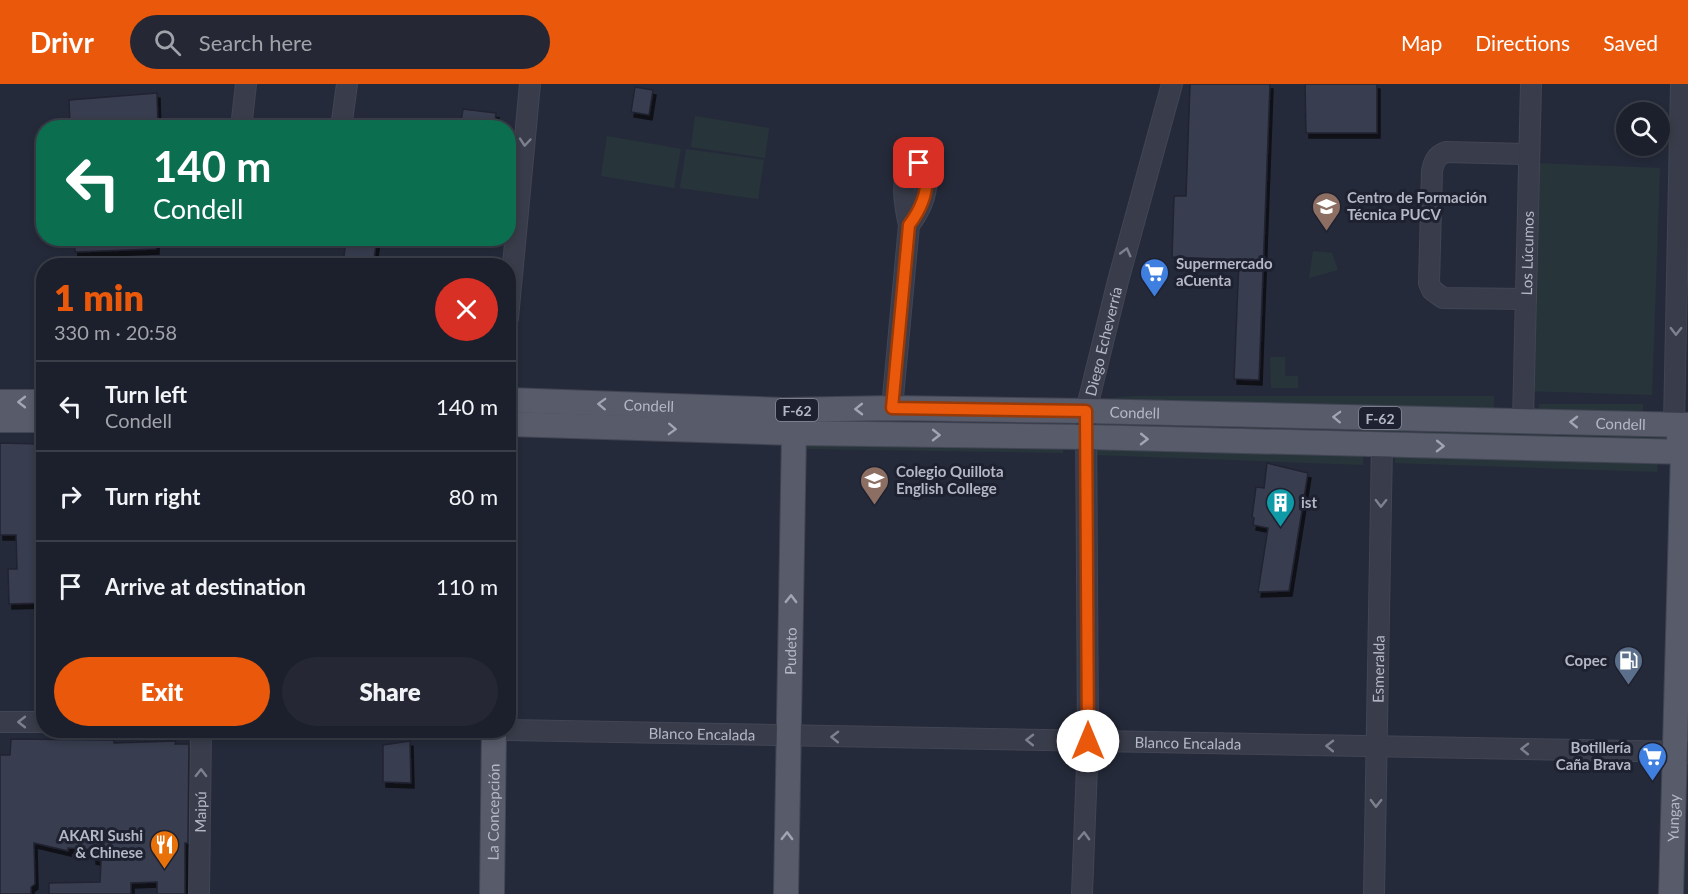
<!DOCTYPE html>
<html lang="en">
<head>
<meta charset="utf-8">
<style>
  :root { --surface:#1c202c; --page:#252834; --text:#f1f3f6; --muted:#a0a3a9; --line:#3a3e48; --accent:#ea580c }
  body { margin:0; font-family:Lato,sans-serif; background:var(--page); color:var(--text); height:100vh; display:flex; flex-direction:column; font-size:22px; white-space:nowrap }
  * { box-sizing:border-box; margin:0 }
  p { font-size:20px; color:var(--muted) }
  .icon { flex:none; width:33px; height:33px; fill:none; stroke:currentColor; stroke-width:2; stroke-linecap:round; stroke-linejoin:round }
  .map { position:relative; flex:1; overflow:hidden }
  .drawer { position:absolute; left:36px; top:174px; width:480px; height:480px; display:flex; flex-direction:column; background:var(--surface); border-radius:24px; box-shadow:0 3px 9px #0003,0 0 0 2px var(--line) }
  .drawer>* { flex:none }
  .guide { position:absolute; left:36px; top:36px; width:480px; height:126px; border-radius:24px; box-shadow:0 3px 9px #0003,0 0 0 2px var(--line); background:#0b6e4f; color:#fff; overflow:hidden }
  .controls { position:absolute; left:1616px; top:18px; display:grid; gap:12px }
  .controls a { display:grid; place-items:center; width:54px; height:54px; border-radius:50%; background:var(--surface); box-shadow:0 3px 9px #0003,0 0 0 2px var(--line); font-size:30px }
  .pin { position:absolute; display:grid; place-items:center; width:51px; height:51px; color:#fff; margin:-26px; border-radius:12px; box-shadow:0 3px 9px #0006 }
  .me { position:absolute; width:66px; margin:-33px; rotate:0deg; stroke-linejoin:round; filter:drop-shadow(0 0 4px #0008) }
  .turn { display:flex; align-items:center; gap:21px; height:126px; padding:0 18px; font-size:27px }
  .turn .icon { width:78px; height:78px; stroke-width:2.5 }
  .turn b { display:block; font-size:42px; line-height:51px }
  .round { display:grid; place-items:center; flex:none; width:63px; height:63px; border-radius:32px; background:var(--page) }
  .overview { display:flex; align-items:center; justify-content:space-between; height:102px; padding:0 18px }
  h1 { font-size:36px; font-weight:800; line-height:45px; color:var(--accent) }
  .cta { display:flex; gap:12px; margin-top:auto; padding:12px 18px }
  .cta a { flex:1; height:69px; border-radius:36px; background:var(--accent); color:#fff; font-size:24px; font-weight:800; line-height:69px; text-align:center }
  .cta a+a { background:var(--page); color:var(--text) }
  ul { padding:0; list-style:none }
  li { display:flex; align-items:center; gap:18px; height:90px; padding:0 18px; border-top:2px solid var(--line) }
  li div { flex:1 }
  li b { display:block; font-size:22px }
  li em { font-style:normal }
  header { display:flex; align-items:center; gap:36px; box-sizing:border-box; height:84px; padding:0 30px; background:var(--accent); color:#fff }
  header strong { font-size:28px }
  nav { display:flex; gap:33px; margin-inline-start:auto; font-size:21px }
  .search { width:420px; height:54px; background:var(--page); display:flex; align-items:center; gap:15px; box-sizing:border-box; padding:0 21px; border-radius:33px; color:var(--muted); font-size:22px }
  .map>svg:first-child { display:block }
  .green { fill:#27353b }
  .building { fill:#383d50; stroke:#202331; stroke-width:1.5; filter:url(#shadow) }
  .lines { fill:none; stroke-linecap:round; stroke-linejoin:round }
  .minor-casing { stroke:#424553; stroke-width:22 }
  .major-casing { stroke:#424553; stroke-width:26 }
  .minor { stroke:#393c4a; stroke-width:20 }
  .major { stroke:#575b6a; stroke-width:24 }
  .oneway { stroke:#7d808e }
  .oneway2 { stroke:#a1a5b4 }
  .route-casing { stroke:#983908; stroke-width:15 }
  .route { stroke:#ea580c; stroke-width:10 }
  .labels { text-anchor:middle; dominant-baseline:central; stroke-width:6; stroke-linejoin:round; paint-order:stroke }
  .shield { fill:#1e212f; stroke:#878a99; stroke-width:1.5 }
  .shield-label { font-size:14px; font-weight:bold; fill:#b4b7c6 }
  .poi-label { font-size:15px; font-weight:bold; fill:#b4b7c6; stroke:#1e212f; text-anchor:start }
  .street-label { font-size:15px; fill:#b4b7c6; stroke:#1e212f }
</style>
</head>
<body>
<header>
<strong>Drivr</strong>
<div class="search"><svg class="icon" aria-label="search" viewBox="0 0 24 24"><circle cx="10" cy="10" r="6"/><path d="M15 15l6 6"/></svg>Search here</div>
<nav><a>Map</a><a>Directions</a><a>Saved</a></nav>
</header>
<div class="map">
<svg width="1688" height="810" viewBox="0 0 1688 810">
  <defs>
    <filter id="shadow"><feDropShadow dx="3" dy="5" stdDeviation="0" flood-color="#0009"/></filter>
  </defs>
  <rect width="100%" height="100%" fill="#252a3a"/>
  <g class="green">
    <polygon points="695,32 769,44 765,74 691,63"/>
    <polygon points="607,52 681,65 674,104 601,92"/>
    <polygon points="686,65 764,76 758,115 680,104"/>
    <polygon points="1535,79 1660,84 1652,311 1527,307"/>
    <polygon points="1313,167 1332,169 1338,186 1309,194"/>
    <polygon points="1270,273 1285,273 1285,292 1298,292 1298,304 1271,304"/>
    <polygon points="1134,312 1494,312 1494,329 1110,320 1113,314"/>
    <polygon points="1539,320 1643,320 1643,337 1538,334"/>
    <polygon points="1096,333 1669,349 1668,358 1096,347 1090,340"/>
    <polygon points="807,356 1063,360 1063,369 807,365"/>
    <polygon points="1100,360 1123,361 1149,367 1196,369 1226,366 1363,367 1363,381 1096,371 1096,365"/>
    <polygon points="1395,368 1658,372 1657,388 1395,379"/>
  </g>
  <g class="building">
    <polygon points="1190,0 1270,0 1259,296 1234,295 1239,176 1172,173 1174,112 1186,112"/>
    <polygon points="1305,0 1377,0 1377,49 1306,49"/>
    <polygon points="635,3 653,6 649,31 631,28"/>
    <polygon points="157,9 158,44 70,44 69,16"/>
    <polygon points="463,25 496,29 494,44 460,44"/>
    <polygon points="74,154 156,154 156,165 75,168"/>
    <polygon points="346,154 377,154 373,182 343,182"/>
    <polygon points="0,359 40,360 40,372 36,372 36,403 44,403 44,519 9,520 8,485 17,485 16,451 0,451"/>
    <polygon points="1267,379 1308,389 1289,507 1258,508 1268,444 1253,441 1254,434 1252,433 1256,403 1264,404"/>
    <polygon points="11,655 114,656 114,659 176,657 175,660 189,660 188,759 185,759 185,810 157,810 157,798 131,799 131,810 49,810 49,799 100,798 101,777 93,775 93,766 68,764 68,767 34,759 35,800 31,803 31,810 0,810 0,671 10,671"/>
    <polygon points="410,657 411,699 383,698 383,661"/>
  </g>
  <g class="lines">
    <defs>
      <g id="minor">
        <polyline points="241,44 246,0"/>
        <polyline points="341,44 347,0"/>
        <path d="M1526,215l-83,-1 -11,-8 -3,-7 3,-112c2,-10 4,-15 14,-19l83,2"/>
        <polyline points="508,234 530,0"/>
        <path d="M892,324l17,-183c13,-17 21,-37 16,-58l-6,-4 -9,1c-10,16 -5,43 -1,61"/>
        <path id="s1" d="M1523,337l8,-337"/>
        <polyline points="1674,340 1681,0"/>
        <polyline points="0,638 44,638"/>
        <path id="s2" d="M507,646l1181,22"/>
        <path id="s3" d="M199,810l2,-164"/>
        <path id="s4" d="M1082,810l6,-153 -2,-330 32,-130 54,-197"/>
        <path id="s5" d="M1374,810l8,-450"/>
      </g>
      <g id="major">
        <path id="s6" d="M508,316l275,10 109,-2 194,3 602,14"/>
        <polyline points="0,318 44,318"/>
        <polyline points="0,336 44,336"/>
        <polyline points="508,340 794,349 1086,353 1688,368"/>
        <path id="s7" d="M492,810l2,-164"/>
        <path id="s8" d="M786,810l8,-461 -7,-15"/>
        <path id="s9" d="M1671,810l12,-442 -4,-14"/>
      </g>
    </defs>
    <use href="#minor" class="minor-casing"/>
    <use href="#major" class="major-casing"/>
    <use href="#minor" class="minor"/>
    <use href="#major" class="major"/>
  </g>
  <defs><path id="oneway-chevron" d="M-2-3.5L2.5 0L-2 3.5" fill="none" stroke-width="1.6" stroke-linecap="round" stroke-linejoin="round" transform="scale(1.5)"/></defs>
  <g class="oneway">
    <use href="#oneway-chevron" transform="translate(525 58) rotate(95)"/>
    <use href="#oneway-chevron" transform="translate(1126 168) rotate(-75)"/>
    <use href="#oneway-chevron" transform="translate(1676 247) rotate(91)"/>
    <use href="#oneway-chevron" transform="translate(1381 419) rotate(91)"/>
    <use href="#oneway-chevron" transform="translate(22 638) rotate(180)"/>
    <use href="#oneway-chevron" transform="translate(835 653) rotate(-179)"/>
    <use href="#oneway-chevron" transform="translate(1030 656) rotate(-179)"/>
    <use href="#oneway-chevron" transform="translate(1330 662) rotate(-179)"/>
    <use href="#oneway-chevron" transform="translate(1525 665) rotate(-179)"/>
    <use href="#oneway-chevron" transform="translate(201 689) rotate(-89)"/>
    <use href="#oneway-chevron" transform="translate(1376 719) rotate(91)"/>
    <use href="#oneway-chevron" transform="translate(1084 752) rotate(-88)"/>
  </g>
  <g class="oneway2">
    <use href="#oneway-chevron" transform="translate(22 318) rotate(-180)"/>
    <use href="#oneway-chevron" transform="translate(602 320) rotate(-178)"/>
    <use href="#oneway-chevron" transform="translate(859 325) rotate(179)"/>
    <use href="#oneway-chevron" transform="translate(1337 333) rotate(-178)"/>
    <use href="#oneway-chevron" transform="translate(1574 338) rotate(-179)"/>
    <use href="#oneway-chevron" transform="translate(672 345) rotate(2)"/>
    <use href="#oneway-chevron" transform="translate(936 351) rotate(1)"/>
    <use href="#oneway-chevron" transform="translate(1144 355) rotate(1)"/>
    <use href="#oneway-chevron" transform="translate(1440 362) rotate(1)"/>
    <use href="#oneway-chevron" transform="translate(791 515) rotate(-89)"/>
    <use href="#oneway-chevron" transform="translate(787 752) rotate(-89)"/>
  </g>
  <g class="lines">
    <defs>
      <path id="route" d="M919,79l6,3c5,22 -3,42 -16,59l-17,183 194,3 2,330"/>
    </defs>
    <use href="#route" class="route-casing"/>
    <use href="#route" class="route"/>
  </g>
  <defs>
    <symbol id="university-pin" viewBox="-11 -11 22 30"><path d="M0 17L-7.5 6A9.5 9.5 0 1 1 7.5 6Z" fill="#8d6e63" stroke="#1e212f"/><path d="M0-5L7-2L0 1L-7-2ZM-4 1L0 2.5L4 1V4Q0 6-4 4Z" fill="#fff"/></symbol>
    <symbol id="supermarket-pin" viewBox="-11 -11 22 30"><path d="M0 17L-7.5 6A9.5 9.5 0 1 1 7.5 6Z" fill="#3f7fe0" stroke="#1e212f"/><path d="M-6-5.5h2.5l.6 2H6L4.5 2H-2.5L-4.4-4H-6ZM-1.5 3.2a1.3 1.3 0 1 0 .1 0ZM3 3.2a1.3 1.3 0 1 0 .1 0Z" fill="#fff"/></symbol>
    <symbol id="school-pin" viewBox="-11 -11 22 30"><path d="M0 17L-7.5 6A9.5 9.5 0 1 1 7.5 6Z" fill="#8d6e63" stroke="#1e212f"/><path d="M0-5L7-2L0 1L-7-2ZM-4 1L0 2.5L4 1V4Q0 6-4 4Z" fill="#fff"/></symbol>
    <symbol id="building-pin" viewBox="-11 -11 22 30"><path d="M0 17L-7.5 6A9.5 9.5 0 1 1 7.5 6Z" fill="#0f9aa8" stroke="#1e212f"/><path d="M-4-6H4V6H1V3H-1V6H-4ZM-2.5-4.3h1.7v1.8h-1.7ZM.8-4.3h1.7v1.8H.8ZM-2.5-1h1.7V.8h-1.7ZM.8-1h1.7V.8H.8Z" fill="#fff"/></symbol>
    <symbol id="fuel-pin" viewBox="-11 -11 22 30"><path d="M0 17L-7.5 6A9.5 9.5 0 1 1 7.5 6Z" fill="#5c6f8a" stroke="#1e212f"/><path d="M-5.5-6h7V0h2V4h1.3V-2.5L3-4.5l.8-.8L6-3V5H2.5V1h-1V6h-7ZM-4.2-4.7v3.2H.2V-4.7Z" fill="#fff"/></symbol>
    <symbol id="restaurant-pin" viewBox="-11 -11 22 30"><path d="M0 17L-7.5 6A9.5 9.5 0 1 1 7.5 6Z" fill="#e8710a" stroke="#1e212f"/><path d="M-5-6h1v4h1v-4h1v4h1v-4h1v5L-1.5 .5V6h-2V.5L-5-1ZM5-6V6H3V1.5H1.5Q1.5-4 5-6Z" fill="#fff"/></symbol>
  </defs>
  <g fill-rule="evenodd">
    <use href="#university-pin" x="1310" y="106" width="33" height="45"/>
    <use href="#supermarket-pin" x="1138" y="172" width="33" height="45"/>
    <use href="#school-pin" x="858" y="380" width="33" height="45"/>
    <use href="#building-pin" x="1264" y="402" width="33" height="45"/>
    <use href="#fuel-pin" x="1612" y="560" width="33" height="45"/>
    <use href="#supermarket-pin" x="1636" y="656" width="33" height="45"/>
    <use href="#restaurant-pin" x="148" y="744" width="33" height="45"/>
  </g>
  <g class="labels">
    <g class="shield">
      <rect x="776" y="315" width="42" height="22" rx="4.5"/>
      <rect x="1359" y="323" width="42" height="22" rx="4.5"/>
    </g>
    <g class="shield-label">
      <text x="797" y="326">F-62</text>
      <text x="1380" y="334">F-62</text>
    </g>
    <g class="poi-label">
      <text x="1347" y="113">Centro de Formación<tspan x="1347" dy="17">Técnica PUCV</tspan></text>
      <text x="1176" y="179">Supermercado<tspan x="1176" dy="17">aCuenta</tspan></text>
      <text x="896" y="387">Colegio Quillota<tspan x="896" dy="17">English College</tspan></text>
      <text x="1301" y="418">ist</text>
      <text x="1607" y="576" text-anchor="end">Copec</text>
      <text x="1631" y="663" text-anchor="end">Botillería<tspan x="1631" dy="17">Caña Brava</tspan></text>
      <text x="143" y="751" text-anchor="end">AKARI Sushi<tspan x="143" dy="17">&amp; Chinese</tspan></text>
    </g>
    <g class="street-label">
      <text stroke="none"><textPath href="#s1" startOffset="168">Los Lúcumos</textPath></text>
      <text stroke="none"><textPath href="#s4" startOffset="555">Diego Echeverría</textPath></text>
      <text stroke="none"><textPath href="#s6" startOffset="141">Condell</textPath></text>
      <text stroke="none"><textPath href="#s6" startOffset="627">Condell</textPath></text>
      <text stroke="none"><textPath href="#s6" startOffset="1113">Condell</textPath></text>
      <text stroke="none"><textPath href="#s8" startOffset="243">Pudeto</textPath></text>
      <text stroke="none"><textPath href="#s5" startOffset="225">Esmeralda</textPath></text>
      <text stroke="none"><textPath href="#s2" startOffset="195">Blanco Encalada</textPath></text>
      <text stroke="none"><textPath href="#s2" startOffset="681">Blanco Encalada</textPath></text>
      <text stroke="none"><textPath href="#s3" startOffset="82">Maipú</textPath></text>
      <text stroke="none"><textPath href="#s7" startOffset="82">La Concepción</textPath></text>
      <text stroke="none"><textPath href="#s9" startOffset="76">Yungay</textPath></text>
    </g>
  </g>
</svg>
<div class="controls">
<a><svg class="icon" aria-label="search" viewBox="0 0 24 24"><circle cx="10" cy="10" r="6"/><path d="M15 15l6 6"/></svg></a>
</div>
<div class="pin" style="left:919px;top:79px;background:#d93025"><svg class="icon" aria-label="arrive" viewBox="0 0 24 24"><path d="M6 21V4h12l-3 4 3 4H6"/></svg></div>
<svg class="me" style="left:1088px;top:657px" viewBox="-20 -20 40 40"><circle r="19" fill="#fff"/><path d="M0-13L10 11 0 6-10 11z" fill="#ea580c"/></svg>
<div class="guide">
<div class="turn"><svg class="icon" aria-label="left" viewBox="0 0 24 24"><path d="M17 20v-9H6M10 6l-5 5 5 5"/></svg><div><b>140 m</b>Condell</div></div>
</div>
<section class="drawer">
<div class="overview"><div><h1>1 min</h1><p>330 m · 20:58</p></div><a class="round" style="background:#d93025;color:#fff"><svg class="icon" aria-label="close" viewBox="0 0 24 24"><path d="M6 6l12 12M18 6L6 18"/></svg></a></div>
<ul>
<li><svg class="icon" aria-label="left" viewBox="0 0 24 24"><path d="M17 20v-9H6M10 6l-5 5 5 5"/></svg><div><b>Turn left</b><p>Condell</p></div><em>140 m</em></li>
<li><svg class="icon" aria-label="right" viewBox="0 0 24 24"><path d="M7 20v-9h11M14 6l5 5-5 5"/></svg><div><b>Turn right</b></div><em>80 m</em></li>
<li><svg class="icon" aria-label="arrive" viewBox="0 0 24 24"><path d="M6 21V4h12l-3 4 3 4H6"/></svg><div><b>Arrive at destination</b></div><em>110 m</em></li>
</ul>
<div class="cta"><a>Exit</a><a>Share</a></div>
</section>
</div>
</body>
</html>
